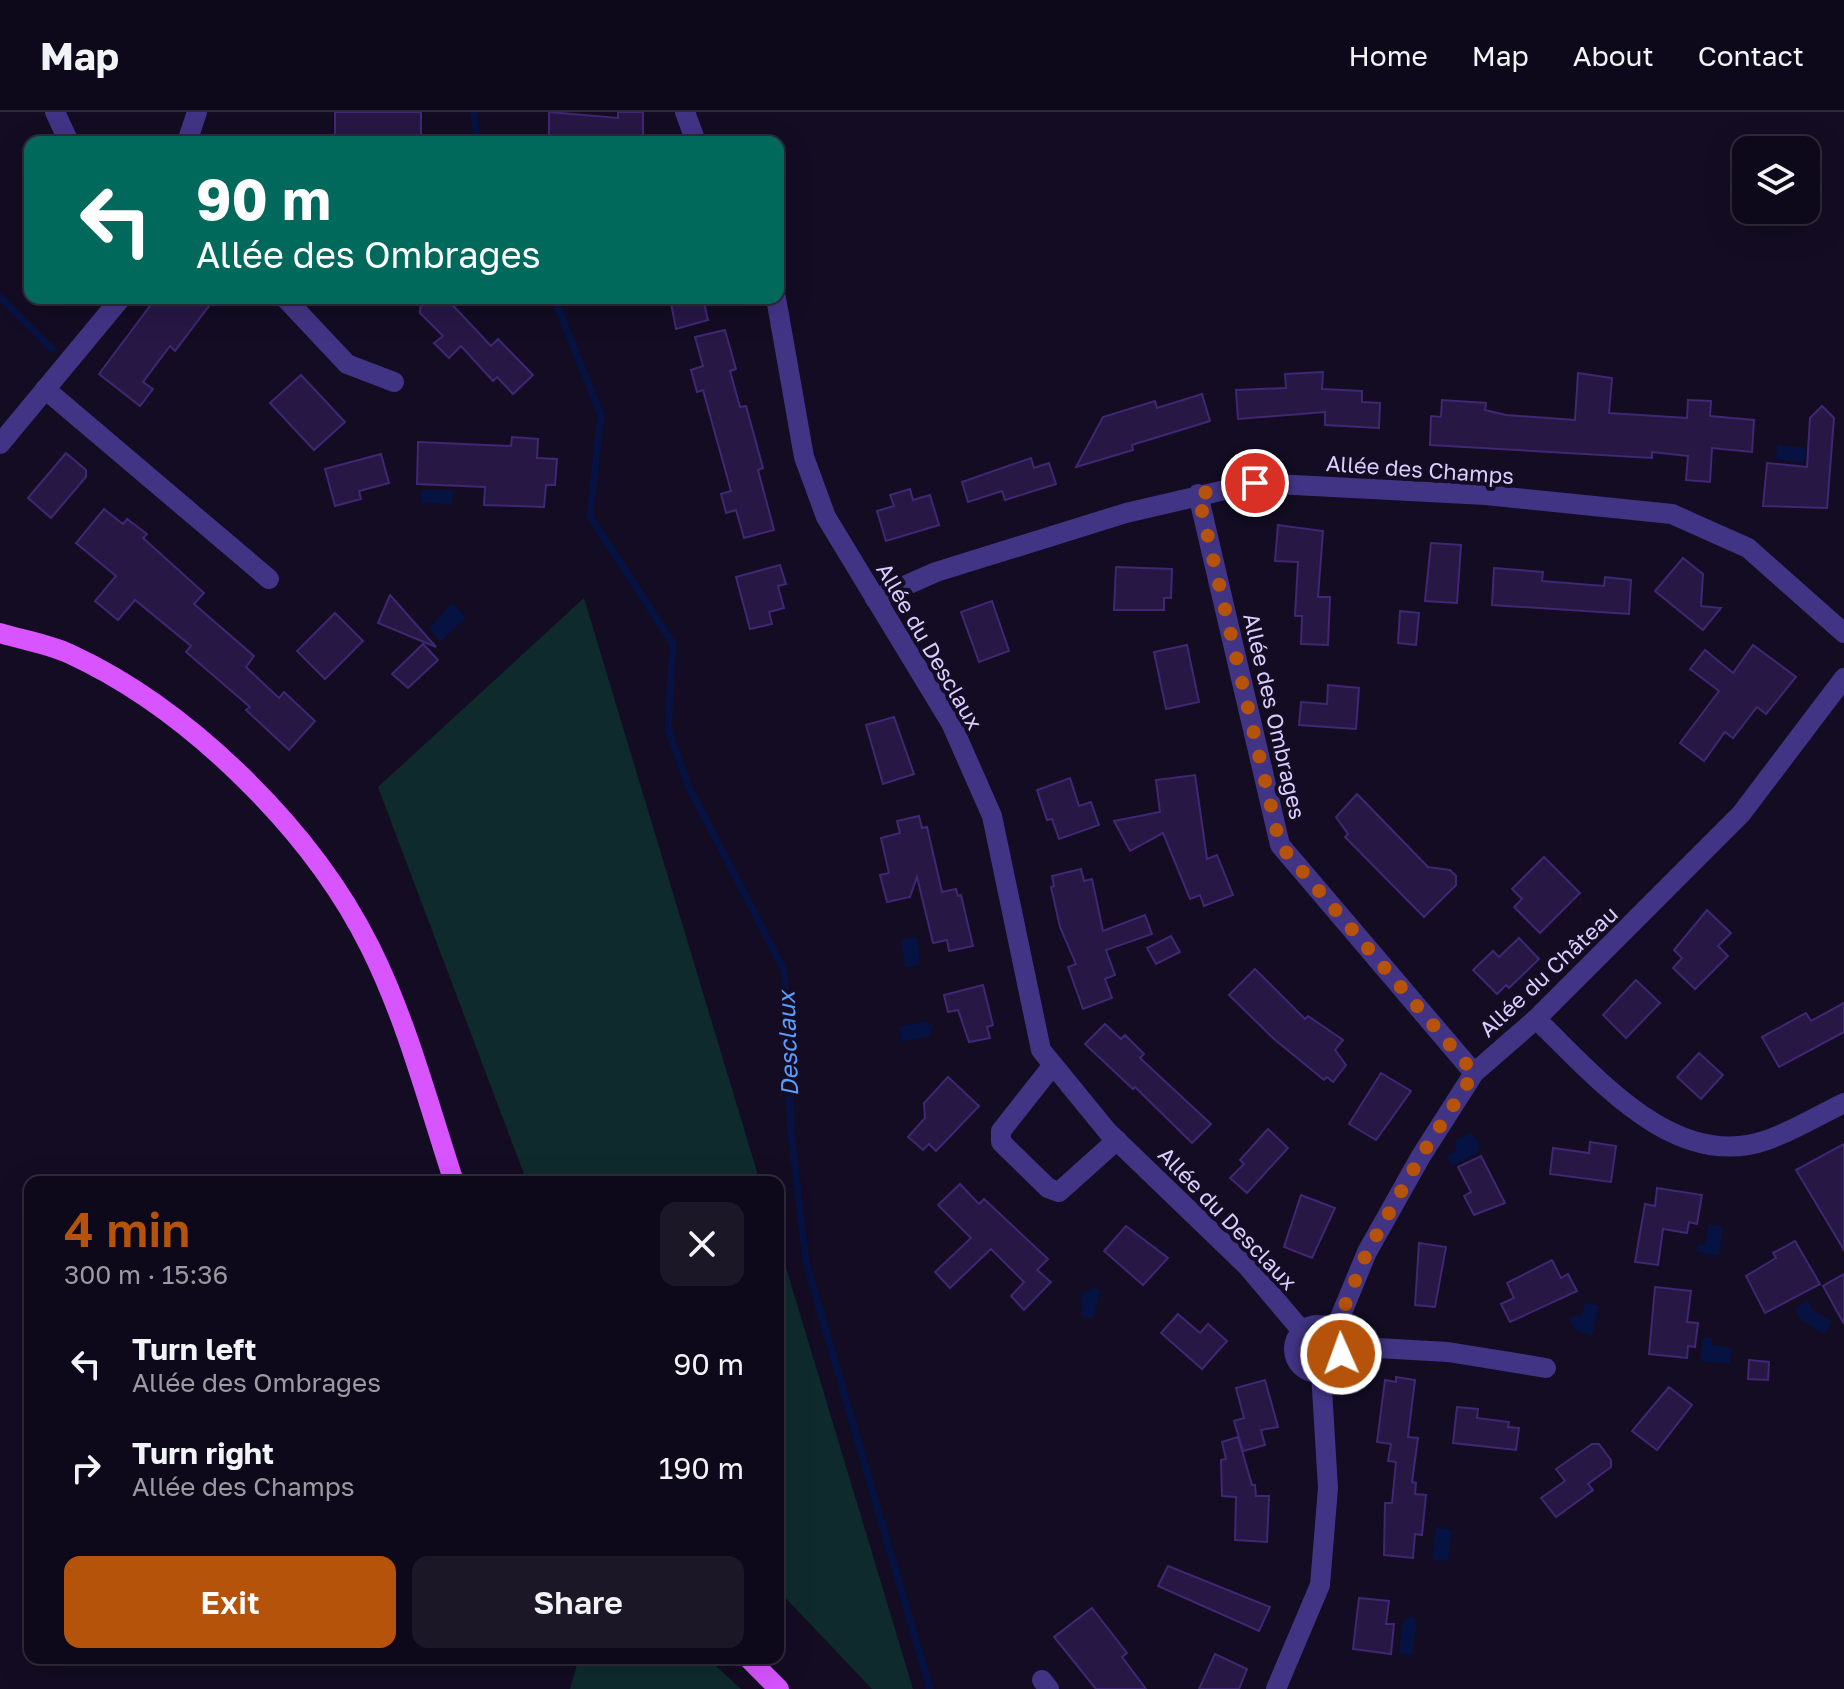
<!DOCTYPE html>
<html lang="en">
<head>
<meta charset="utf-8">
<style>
  :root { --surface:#0e091a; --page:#1c1727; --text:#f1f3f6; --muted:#9b9aa2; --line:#2e2a39; --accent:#b45309 }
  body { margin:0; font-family:"Golos Text",sans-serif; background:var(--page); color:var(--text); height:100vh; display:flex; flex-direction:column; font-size:30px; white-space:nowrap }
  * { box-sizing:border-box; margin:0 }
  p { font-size:26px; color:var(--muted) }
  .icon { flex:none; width:44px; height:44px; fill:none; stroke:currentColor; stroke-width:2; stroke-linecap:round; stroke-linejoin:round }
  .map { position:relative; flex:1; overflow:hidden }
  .drawer { position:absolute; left:24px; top:1064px; width:760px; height:488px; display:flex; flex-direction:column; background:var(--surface); border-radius:16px; box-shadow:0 8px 32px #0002,0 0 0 2px var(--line) }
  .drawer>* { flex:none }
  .guide { position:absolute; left:24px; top:24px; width:760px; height:168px; border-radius:16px; box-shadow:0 8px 32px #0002,0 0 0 2px var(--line); background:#00695c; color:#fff; overflow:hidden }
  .buttons { position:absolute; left:1732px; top:24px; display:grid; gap:16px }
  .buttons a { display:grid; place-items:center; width:88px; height:88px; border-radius:16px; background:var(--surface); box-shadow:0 8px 32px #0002,0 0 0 2px var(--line); font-size:40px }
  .pin { position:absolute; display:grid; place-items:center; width:68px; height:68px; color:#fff; margin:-34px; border:4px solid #fff; border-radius:50%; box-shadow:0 2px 8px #0007 }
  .me { position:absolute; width:88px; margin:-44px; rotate:358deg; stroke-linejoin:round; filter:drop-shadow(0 0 6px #0008) }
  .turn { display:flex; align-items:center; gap:28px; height:168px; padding:0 40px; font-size:36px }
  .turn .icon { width:104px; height:104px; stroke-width:2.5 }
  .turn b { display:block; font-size:56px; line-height:68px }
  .round { display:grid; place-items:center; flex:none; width:84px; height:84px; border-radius:16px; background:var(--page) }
  .headline { display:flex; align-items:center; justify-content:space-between; height:136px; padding:0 40px }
  h1 { font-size:48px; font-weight:600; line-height:60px; color:var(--accent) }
  .primary-button { display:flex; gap:16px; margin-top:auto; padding:16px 40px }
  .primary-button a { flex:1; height:92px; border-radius:16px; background:var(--accent); color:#fff; font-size:32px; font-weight:600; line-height:92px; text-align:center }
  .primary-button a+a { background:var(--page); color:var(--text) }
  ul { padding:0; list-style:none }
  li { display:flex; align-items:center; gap:24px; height:104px; padding:0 40px }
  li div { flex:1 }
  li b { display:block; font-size:30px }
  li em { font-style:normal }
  header { display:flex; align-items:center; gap:48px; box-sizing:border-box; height:112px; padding:0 40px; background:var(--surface); border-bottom:2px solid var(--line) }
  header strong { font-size:38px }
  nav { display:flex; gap:44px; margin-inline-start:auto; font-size:28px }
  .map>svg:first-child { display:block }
  .green { fill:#0f2a2d }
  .water { fill:#061342 }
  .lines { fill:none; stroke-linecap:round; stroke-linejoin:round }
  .stream { stroke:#061342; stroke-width:7 }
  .building { fill:#261745; stroke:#402773; stroke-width:2 }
  .minor { stroke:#423485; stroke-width:20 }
  .major { stroke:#d754ff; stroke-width:20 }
  .route { stroke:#b45309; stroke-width:14; stroke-dasharray:0 25.2 }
  .labels { text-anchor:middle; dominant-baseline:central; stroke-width:8; stroke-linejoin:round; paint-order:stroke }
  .street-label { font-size:22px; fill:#dacdff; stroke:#130c23 }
  .water-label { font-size:24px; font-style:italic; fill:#5b9dff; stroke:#130c23 }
</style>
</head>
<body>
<header>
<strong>Map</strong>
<nav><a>Home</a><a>Map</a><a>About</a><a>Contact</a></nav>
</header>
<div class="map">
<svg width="1844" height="1577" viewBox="0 0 1844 1577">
  <rect width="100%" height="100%" fill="#130c23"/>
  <g class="green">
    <polygon points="584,486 760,1070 527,1070 378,675"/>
    <polygon points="778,1129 913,1577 872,1577 778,1478"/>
    <polygon points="579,1546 707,1546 741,1577 570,1577"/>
  </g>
  <g class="water">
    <polygon points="1777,333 1806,336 1804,351 1776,347"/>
    <polygon points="421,378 453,378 452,392 421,391"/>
    <polygon points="452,491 466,505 441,529 429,517"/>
    <polygon points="917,825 920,853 905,855 901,827"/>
    <polygon points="927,909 928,913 933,912 930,924 902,930 899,915"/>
    <polygon points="1470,1021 1479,1029 1478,1040 1452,1054 1446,1044 1456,1039 1455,1029"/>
    <polygon points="1709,1112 1723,1115 1719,1144 1696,1140 1698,1132 1705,1133"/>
    <polygon points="1094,1175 1100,1179 1093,1207 1081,1204 1082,1182"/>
    <polygon points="1808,1188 1812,1198 1832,1209 1824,1222 1800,1207 1795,1197"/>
    <polygon points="1585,1190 1599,1194 1592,1224 1575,1218 1569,1206 1575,1203 1581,1205"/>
    <polygon points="1703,1225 1712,1226 1712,1233 1732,1236 1730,1252 1700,1249"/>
    <polygon points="1436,1415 1452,1418 1448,1449 1432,1448"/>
    <polygon points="1411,1504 1417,1510 1412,1543 1399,1541 1403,1509"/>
  </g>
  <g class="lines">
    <g class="stream">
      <polyline points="474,0 477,30"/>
      <polyline points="0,185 52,237"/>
      <polyline points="554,186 601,303 590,404 673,532 668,617 689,675 784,858 791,1021 806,1150 930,1577"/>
    </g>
  </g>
  <g class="building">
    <rect x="335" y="0" width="86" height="26"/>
    <polygon points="549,0 618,6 618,0 643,0 643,29 549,27"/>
    <polygon points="156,186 215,186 175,239 170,234 143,270 153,277 140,294 99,262"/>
    <polygon points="421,186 446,186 491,234 498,227 533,263 513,282 497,265 493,269 461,234 449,246 434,231 443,224 420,201"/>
    <polygon points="670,186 703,186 708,208 676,217"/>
    <polygon points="725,218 736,257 730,259 740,295 746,294 763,356 758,358 774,418 744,426 736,398 726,401 721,382 731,379 703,278 697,280 691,258 703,254 695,225"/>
    <polygon points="1323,260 1322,277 1362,279 1362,290 1380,291 1379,316 1325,313 1325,300 1238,307 1236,278 1286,276 1285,262"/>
    <polygon points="1578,261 1612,266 1609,301 1687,306 1688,288 1711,289 1710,304 1754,308 1752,340 1712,336 1710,370 1686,368 1688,344 1652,340 1652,346 1430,333 1431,304 1441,305 1442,288 1486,291 1485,298 1506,303 1575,308"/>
    <polygon points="301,263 345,310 314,338 270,291"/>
    <polygon points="1202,282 1210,309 1132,333 1133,338 1076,355 1103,305 1155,289 1157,296"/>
    <polygon points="1822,294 1834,306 1827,396 1763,394 1767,351 1807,355 1810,306"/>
    <polygon points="512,325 538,327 537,346 557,347 555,373 546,373 544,395 484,393 485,375 417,372 418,330 511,334"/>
    <polygon points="66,341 86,358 86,365 51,406 28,386"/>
    <polygon points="381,342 389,371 359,379 361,387 335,394 325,357"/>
    <polygon points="1031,346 1034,356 1049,351 1056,372 1005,388 1002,379 968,390 962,370"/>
    <polygon points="910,377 913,388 930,383 939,413 886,429 877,399 894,394 890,383"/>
    <polygon points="104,397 123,412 127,407 147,422 143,426 204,481 194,492 254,544 246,555 279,586 284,580 315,609 289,638 246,598 250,595 186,540 191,534 135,488 118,508 95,489 116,464 76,431"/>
    <polygon points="1278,413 1323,419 1318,485 1330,485 1328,533 1301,532 1302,504 1295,504 1298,450 1275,449"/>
    <polygon points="1431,431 1461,433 1457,491 1425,489"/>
    <polygon points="1683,446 1703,462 1701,494 1721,496 1703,518 1655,479"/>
    <polygon points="780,453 786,472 778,474 784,496 769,500 772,512 750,517 736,465"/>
    <polygon points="1116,455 1172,457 1171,486 1164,486 1164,498 1114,498"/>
    <polygon points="1494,456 1543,460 1542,469 1604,474 1605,465 1631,468 1629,502 1492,493"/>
    <polygon points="390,483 436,535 378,511"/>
    <polygon points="992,489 1009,539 979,550 961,500"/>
    <polygon points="1400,499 1419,501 1416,533 1398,531"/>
    <polygon points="335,501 363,529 325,567 297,539"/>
    <polygon points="423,532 438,548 408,576 392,562"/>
    <polygon points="1187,533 1199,590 1166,597 1154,540"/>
    <polygon points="1753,533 1796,565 1766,602 1757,595 1733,626 1725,620 1704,649 1680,631 1719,579 1690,557 1705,538 1733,561"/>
    <polygon points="1328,573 1359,576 1356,617 1299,613 1301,590 1327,592"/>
    <polygon points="894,605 914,662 883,672 866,613"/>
    <polygon points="1195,663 1207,747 1217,743 1233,783 1204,794 1200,783 1190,787 1163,721 1130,739 1114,709 1160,700 1156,668"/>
    <polygon points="1070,666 1079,694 1091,690 1099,713 1059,727 1052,707 1047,708 1037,678"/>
    <polygon points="1357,682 1428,755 1450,758 1456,764 1456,773 1424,805 1345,725 1348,722 1336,705"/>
    <polygon points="919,704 922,716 927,715 942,780 956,777 958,784 961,783 973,834 949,839 947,828 933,831 917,765 910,785 887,790 880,763 889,761 881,726 900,721 897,709"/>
    <polygon points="1544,745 1580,781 1540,821 1514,795 1522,787 1512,777"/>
    <polygon points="1081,757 1084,769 1092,767 1103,819 1145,803 1152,822 1106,838 1115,863 1105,867 1112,886 1083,897 1068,855 1076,852 1060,815 1051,775 1054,774 1052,764"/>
    <polygon points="1707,798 1731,821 1718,834 1728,844 1695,877 1673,856 1682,846 1674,838"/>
    <polygon points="1171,824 1180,840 1156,852 1147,836"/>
    <polygon points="1519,826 1539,847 1509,876 1506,873 1497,882 1473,858 1493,839 1499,845"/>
    <polygon points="1255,857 1305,907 1308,904 1343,928 1335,938 1346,953 1333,970 1327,965 1324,968 1274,927 1229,883"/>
    <polygon points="1636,868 1660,891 1626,926 1603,903"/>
    <polygon points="983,873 993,913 987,915 990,926 969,930 958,898 948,900 944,883"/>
    <polygon points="1844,891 1844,920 1779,955 1762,925 1806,901 1811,909"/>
    <polygon points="1105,912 1121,927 1125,923 1144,942 1140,946 1211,1012 1192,1031 1135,975 1133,977 1085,932"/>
    <polygon points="1699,941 1723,963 1701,987 1677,965"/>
    <polygon points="1381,961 1411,979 1376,1028 1349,1012"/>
    <polygon points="948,965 979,994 936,1039 929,1032 923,1038 908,1025 925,1006 924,991"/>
    <polygon points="1268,1017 1288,1036 1247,1081 1230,1066 1244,1052 1240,1048"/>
    <polygon points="1590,1030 1616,1034 1611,1070 1550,1062 1553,1036 1589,1041"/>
    <polygon points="1844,1032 1844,1138 1796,1058"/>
    <polygon points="1481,1044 1505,1091 1474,1103 1464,1084 1471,1080 1458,1055"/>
    <polygon points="960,1072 979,1092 984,1087 1048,1147 1037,1158 1051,1170 1024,1198 1011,1184 1024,1170 991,1137 950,1176 935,1160 971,1126 938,1093"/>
    <polygon points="1657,1076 1702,1083 1697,1112 1689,1110 1687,1121 1663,1117 1658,1153 1635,1150 1645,1092 1655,1094"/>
    <polygon points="1301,1083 1335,1096 1312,1146 1284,1135"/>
    <polygon points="1126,1114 1168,1146 1143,1173 1104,1139"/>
    <polygon points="1795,1129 1820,1172 1765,1201 1746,1164 1776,1146 1773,1141"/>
    <polygon points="1419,1131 1446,1135 1435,1195 1415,1193"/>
    <polygon points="1552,1148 1561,1166 1568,1162 1577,1179 1510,1210 1501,1192 1514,1186 1507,1171"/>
    <polygon points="1844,1162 1844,1212 1823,1174"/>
    <polygon points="1655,1175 1691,1179 1687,1210 1698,1211 1695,1235 1688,1234 1687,1246 1649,1242"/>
    <polygon points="1178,1202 1200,1221 1208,1212 1227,1229 1202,1257 1161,1221"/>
    <polygon points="1749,1248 1769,1250 1768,1268 1748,1267"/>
    <polygon points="1396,1265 1415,1268 1408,1325 1418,1326 1412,1370 1416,1371 1415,1382 1426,1383 1422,1423 1415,1422 1413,1446 1384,1443 1385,1391 1392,1391 1396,1350 1388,1349 1391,1332 1377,1330 1385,1268 1396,1270"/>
    <polygon points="1265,1268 1278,1315 1261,1318 1265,1333 1243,1339 1234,1309 1244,1306 1236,1276"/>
    <polygon points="1669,1275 1692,1293 1657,1338 1632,1319"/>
    <polygon points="1457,1295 1478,1297 1477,1306 1509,1310 1508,1315 1519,1316 1516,1338 1453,1331"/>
    <polygon points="1238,1325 1252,1373 1255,1373 1256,1384 1269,1384 1267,1430 1235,1428 1236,1385 1222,1384 1221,1348 1226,1347 1222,1330"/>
    <polygon points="1592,1332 1599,1332 1611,1348 1611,1355 1588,1372 1593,1378 1556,1405 1541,1386 1565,1369 1556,1357"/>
    <polygon points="1168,1454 1270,1495 1259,1519 1158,1474"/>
    <polygon points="1359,1486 1389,1489 1386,1512 1394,1512 1391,1542 1353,1537"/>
    <polygon points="1092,1496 1127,1541 1122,1545 1146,1577 1096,1577 1054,1525"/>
    <polygon points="1215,1542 1247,1557 1239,1577 1199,1577"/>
  </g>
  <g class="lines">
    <g class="minor">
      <polyline points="55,0 69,30"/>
      <polyline points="685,0 696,30"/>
      <polyline points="187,30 197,0"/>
      <polyline points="285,186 347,252 394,270"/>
      <polyline points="776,186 804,345 826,405 951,611 992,704 1041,938 1108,1020 1247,1154 1302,1219"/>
      <polyline points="45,277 269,467"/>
      <polyline points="0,332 121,186"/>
      <polyline points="1198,382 1280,733 1474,961"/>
      <polyline points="875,487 936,460 1126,401 1255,371 1486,383 1672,402 1748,436 1844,521"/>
      <path d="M1536,907c59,56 138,154 231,121 26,-9 52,-25 77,-37"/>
      <polyline points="1053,953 1001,1019 1001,1030 1048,1076 1059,1080 1117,1028"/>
      <circle cx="1318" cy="1237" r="24"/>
      <polyline points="1334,1220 1367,1140 1421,1044 1474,961 1536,907 1741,702 1844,566"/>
      <polyline points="1342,1234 1448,1240 1546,1256"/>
      <polyline points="1042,1568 1049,1577"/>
      <polyline points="1276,1577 1320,1473 1328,1376 1321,1261"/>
    </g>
    <g class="major">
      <path d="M0,521c23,7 49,11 70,21 119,55 242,176 300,293 37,74 58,156 84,235"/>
      <polyline points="748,1546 779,1577"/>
    </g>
  </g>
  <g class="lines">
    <polyline class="route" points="1255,371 1198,382 1280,733 1474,961 1421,1044 1367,1140 1334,1220 1341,1242"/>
  </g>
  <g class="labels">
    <g class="street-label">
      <text transform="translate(1420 357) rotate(4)">Allée des Champs</text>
      <text transform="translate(930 534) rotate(60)">Allée du Desclaux</text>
      <text transform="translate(1275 604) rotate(77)">Allée des Ombrages</text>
      <text transform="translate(1548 859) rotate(-43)">Allée du Château</text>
      <text transform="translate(1228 1106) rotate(46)">Allée du Desclaux</text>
    </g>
    <g class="water-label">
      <text transform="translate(787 932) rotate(-92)">Desclaux</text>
    </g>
  </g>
</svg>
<div class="buttons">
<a><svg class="icon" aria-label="layers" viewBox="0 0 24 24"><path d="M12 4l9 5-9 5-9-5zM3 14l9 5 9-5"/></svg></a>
</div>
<div class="pin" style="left:1255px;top:371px;background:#d93025"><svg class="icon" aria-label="arrive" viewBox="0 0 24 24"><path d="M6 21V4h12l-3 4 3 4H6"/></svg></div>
<svg class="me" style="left:1341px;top:1242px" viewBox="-20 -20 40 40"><circle r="17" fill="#b45309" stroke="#fff" stroke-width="3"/><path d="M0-11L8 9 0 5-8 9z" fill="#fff"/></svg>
<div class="guide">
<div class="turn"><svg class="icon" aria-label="left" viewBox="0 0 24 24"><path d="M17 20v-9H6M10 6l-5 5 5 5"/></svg><div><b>90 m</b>Allée des Ombrages</div></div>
</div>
<section class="drawer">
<div class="headline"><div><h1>4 min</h1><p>300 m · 15:36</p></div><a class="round"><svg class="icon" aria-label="close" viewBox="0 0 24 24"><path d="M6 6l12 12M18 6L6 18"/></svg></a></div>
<ul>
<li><svg class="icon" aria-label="left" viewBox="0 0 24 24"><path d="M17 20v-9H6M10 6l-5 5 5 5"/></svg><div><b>Turn left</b><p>Allée des Ombrages</p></div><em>90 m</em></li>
<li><svg class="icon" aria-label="right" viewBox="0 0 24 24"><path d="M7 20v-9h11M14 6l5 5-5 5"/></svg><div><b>Turn right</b><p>Allée des Champs</p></div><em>190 m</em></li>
</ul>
<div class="primary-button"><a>Exit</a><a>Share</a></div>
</section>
</div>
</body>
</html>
